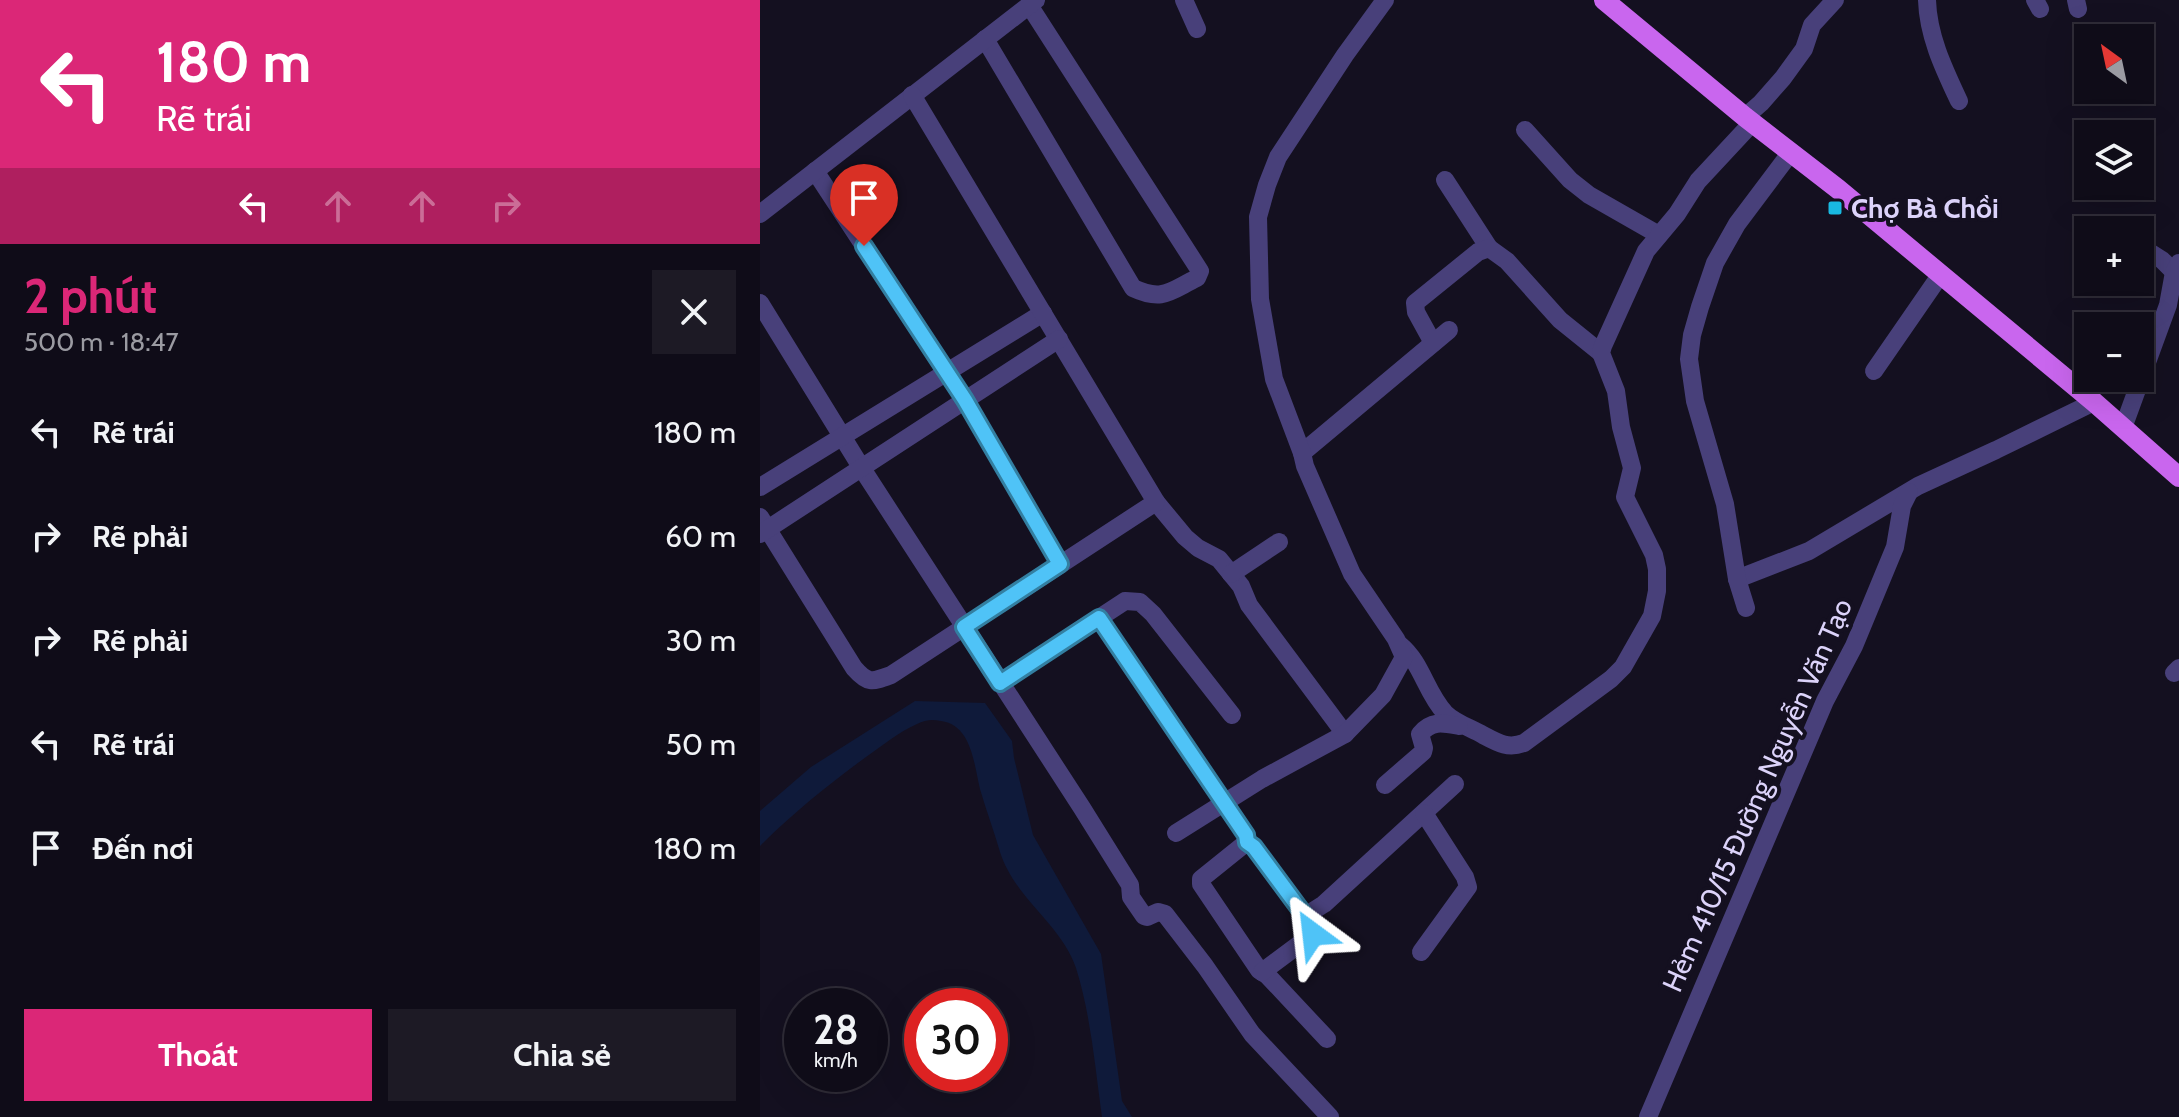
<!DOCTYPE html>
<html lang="vi">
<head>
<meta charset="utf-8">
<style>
  :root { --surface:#0f0c18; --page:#1d1a25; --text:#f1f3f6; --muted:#9b9ba2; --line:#2f2c37; --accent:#db2777 }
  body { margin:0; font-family:Cabin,sans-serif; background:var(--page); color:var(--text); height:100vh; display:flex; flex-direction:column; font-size:30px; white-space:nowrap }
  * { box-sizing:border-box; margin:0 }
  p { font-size:26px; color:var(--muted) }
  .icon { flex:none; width:44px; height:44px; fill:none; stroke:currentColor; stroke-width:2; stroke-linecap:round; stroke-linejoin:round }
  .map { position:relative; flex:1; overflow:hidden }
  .side { display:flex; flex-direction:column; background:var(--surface); width:760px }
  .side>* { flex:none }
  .top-card { background:#db2777; color:#fff; overflow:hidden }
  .needle { width:52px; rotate:327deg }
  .tools { position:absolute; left:1314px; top:24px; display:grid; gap:16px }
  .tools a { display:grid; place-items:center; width:80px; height:80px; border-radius:0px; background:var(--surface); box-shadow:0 8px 32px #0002,0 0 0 2px var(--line); font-size:40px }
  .speed { position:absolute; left:24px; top:988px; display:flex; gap:16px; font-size:40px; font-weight:700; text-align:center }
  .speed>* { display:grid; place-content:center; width:104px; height:104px; border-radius:50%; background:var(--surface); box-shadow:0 8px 32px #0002,0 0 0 2px var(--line); line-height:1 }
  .speed small { font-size:20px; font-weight:400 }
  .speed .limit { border:12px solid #d22; background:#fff; color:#111 }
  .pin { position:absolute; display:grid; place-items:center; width:68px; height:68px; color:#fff; margin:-82px -34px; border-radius:50% 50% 50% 0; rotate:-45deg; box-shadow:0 0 8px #0007 }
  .pin .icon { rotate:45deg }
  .me { position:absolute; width:88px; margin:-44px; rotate:330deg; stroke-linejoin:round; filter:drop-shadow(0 0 6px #0008) }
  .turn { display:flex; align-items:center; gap:28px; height:168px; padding:0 24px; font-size:36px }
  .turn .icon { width:104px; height:104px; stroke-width:2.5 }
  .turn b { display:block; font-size:56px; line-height:68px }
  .lanes { display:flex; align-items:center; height:76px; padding:0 24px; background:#0003; justify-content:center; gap:40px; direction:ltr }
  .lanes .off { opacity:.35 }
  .round { display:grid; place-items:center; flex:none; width:84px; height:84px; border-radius:0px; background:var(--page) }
  .head { display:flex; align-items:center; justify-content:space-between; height:136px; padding:0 24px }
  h1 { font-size:48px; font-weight:700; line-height:60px; color:var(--accent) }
  .action { display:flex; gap:16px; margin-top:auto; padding:16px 24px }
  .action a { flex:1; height:92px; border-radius:0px; background:var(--accent); color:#fff; font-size:32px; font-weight:700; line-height:92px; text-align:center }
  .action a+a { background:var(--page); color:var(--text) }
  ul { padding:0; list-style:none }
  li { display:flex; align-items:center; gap:24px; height:104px; padding:0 24px }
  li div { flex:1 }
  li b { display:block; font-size:30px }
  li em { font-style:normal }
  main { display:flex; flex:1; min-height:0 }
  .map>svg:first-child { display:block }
  .water { fill:#0f1a3a }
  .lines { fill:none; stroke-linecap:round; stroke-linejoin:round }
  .minor { stroke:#48407a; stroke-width:18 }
  .major { stroke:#c966ee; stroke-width:20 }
  .route-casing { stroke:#337fa1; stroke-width:20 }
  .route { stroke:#4fc3f7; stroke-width:14 }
  .poi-dot { fill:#19b9e1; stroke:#141020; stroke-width:3 }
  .labels { text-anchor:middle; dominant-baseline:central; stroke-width:8; stroke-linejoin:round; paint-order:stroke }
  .poi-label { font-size:28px; font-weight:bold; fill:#dcd3fa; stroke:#141020; text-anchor:start }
  .street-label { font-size:28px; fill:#dcd3fa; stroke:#141020 }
</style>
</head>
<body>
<main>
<section class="side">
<div class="top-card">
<div class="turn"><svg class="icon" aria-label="left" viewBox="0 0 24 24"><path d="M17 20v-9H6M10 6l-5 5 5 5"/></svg><div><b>180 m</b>Rẽ trái</div></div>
<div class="lanes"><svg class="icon" aria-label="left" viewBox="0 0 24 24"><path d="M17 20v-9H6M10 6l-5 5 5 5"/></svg><svg class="icon off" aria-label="ahead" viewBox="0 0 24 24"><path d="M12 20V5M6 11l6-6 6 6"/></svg><svg class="icon off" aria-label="ahead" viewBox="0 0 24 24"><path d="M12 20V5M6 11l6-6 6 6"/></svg><svg class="icon off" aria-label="right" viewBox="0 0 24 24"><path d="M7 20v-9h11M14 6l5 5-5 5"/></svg></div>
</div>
<div class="head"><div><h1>2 phút</h1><p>500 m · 18:47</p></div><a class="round"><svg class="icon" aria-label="close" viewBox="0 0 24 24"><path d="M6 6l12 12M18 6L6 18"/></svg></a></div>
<ul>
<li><svg class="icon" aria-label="left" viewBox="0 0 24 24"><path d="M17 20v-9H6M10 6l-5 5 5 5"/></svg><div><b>Rẽ trái</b></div><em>180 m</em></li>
<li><svg class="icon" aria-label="right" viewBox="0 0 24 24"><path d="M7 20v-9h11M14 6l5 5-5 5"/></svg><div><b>Rẽ phải</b></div><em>60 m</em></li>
<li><svg class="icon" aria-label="right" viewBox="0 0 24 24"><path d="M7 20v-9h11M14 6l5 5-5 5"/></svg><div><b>Rẽ phải</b></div><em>30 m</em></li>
<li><svg class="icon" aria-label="left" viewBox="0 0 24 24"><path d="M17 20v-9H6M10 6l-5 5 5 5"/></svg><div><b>Rẽ trái</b></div><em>50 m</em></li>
<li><svg class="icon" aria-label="arrive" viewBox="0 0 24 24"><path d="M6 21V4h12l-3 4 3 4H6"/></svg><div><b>Đến nơi</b></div><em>180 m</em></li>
</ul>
<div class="action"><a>Thoát</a><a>Chia sẻ</a></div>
</section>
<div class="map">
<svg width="1419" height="1117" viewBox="0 0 1419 1117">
  <rect width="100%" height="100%" fill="#141020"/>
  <path class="water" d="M155,701l70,2 27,38 2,17 19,77 68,119 21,147 10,16h-30c-7,-50 -11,-101 -26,-149 -14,-43 -61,-69 -76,-116 -6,-21 -14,-42 -20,-63 -6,-24 -8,-64 -39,-68 -9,-2 -16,-1 -24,3 -18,8 -34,21 -51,33 -37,27 -73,56 -106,89v-35l51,-44z"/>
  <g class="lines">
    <g class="minor">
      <polyline points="424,0 437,29"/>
      <path d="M1167,0c1,36 17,69 32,101"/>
      <polyline points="1275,0 1280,9"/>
      <polyline points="1316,0 1318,9"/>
      <path d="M225,39l148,249c30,14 37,3 64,-10l3,-7 -171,-266"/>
      <polyline points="985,117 1001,103 1023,78 1044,49 1052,25 1075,0"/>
      <polyline points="765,130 810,180 829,195 899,235"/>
      <polyline points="55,171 205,400 300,564"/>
      <polyline points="685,180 729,248"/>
      <polyline points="0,214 276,0"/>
      <polyline points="1380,246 1402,260 1414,272"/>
      <polyline points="0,303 101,467 322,808 370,885 371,897 384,916 387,917 398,912 405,914 445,966 492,1034 570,1117"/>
      <polyline points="673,343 656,312 655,303 718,252 729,248 747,261 800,320 841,353"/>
      <polyline points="1114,371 1181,274"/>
      <polyline points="1363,428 1408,305 1414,272 1419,263"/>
      <polyline points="542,453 689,330"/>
      <polyline points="0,487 283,313"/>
      <polyline points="396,502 425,537 438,548 459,559 481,586 489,605 585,734"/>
      <path d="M0,517l94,151c14,16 18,14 37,7l265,-173 -244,-407"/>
      <polyline points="0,534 299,339"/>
      <polyline points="471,574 519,542"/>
      <polyline points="977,579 1049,551 1158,486 1236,450 1334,402"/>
      <polyline points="986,608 977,579 965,504 935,401 929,359 932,335 940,307 955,263 977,224 1031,152"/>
      <polyline points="339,618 486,835 487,842 494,847 545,916 564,904 695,784"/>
      <path d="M640,645c22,18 26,48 45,68 10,10 26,15 38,22 15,8 25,14 41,8l87,-64 12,-12 29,-51 5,-25v-22l-3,-14 -29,-58 7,-29 -11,-41 -5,-36 -15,-38 2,-7 43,-95 31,-37 21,-33 54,-58"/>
      <polyline points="1414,673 1419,668"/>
      <polyline points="240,683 365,601 380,602 393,614 472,715"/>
      <path d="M625,785l38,-33 1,-4 -4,-14c12,-14 23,-11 39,-8"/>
      <polyline points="416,833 502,779 585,734 623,695 644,657 636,639 592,574 545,466 542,453 514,379 500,299 498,217 507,185 518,157 585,55 625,0"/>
      <polyline points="487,842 441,879 441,884 499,970 507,975 567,1039"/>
      <polyline points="661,952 708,887 705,877 664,813"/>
      <polyline points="502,972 553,934 551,927 545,916"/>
      <polyline points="888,1117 1065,701 1094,646 1135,547 1142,506 1149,492"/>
    </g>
    <polyline class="major" points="844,0 985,117 1078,189 1334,402 1419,477"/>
  </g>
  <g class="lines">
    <defs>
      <polyline id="route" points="104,246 205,400 300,564 204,627 240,683 339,618 486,835 487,842 494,847 545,916 551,927 553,934"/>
    </defs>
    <use href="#route" class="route-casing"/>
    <use href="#route" class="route"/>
  </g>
  <rect class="poi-dot" x="1067" y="200" width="16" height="16" rx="4"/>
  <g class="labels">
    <g class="poi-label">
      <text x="1091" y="208">Chợ Bà Chồi</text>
    </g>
    <g class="street-label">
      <text transform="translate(997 795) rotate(-66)">Hẻm 410/15 Đường Nguyễn Văn Tạo</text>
    </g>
  </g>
</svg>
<div class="tools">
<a><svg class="needle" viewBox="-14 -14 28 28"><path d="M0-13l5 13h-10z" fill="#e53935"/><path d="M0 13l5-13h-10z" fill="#9b9ba2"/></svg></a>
<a><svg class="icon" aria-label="layers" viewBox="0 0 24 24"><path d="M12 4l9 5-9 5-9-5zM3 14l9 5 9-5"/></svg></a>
<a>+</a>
<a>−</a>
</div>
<div class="speed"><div>28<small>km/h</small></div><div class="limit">30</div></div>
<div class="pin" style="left:104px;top:246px;background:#d93025"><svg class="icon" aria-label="arrive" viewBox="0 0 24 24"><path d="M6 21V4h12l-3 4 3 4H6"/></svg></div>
<svg class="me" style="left:553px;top:934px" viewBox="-20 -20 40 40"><path d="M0-17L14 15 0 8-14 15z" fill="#4fc3f7" stroke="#fff" stroke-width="4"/></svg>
</div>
</main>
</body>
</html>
